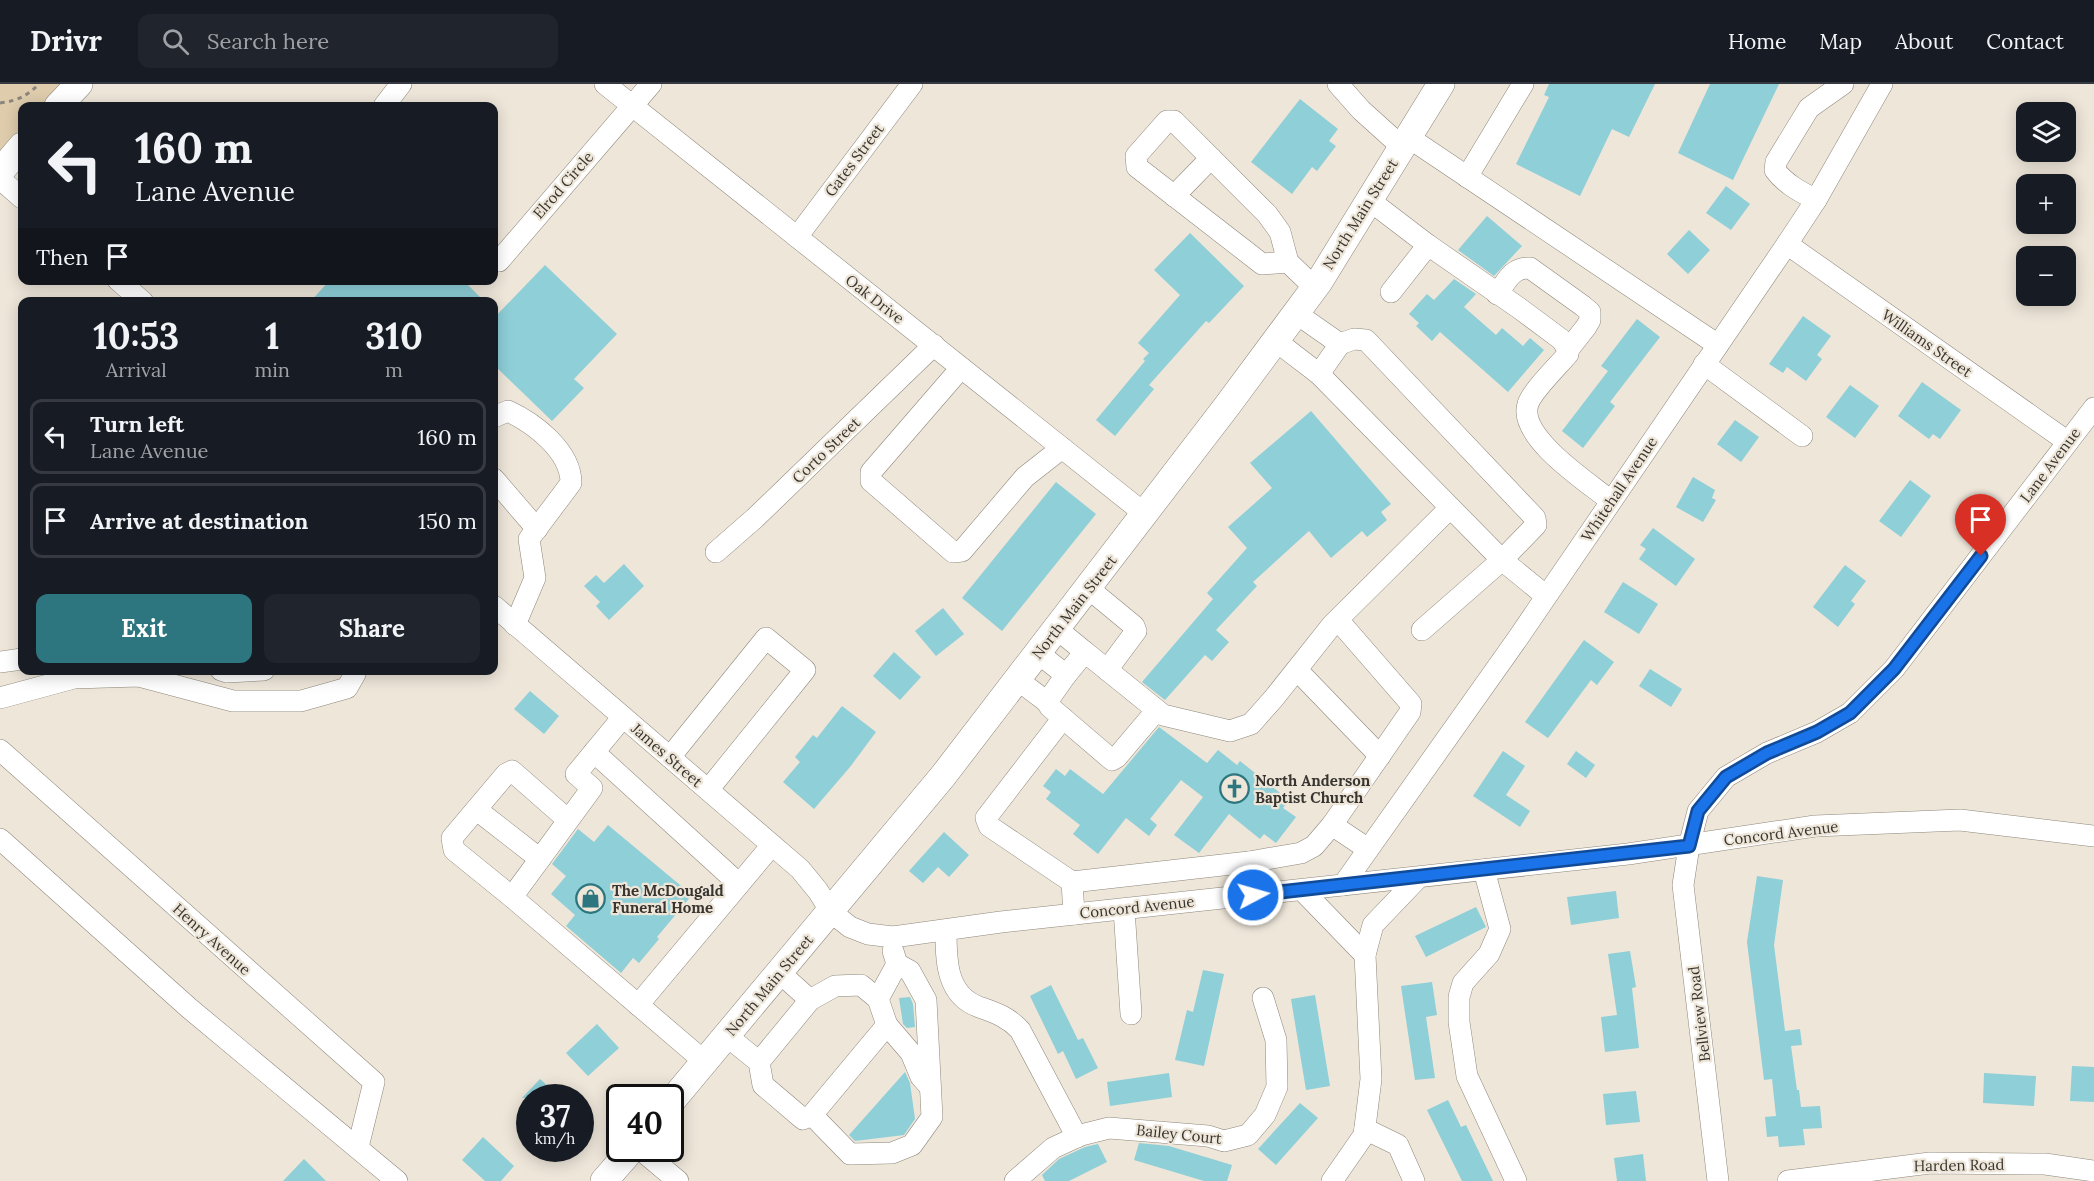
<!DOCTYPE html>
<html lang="en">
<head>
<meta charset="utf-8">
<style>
  :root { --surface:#171b24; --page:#20242c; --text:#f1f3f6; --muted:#9ea1a6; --line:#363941; --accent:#2e767f }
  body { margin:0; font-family:Lora,serif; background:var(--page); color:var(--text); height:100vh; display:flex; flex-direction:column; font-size:22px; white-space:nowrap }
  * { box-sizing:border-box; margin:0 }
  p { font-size:20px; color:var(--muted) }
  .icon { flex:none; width:33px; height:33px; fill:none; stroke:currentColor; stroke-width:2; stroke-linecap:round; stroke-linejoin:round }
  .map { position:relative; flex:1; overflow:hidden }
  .details { position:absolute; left:18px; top:213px; width:480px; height:378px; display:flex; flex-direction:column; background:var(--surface); border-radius:12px; box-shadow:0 3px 15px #0003 }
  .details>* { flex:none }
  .banner { position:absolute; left:18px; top:18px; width:480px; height:183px; border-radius:12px; box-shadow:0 3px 15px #0003; background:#171b24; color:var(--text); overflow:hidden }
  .fabs { position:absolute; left:2016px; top:18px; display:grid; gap:12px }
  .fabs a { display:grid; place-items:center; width:60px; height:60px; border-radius:12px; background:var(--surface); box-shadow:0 3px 15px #0003; font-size:30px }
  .speed { position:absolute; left:516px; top:1000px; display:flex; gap:12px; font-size:30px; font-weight:700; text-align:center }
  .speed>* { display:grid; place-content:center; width:78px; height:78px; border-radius:50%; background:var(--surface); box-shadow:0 3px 15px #0003; line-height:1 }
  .speed small { font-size:15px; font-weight:400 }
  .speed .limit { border:3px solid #111; border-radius:9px; background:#fff; color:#111 }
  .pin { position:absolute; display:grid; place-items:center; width:51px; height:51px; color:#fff; margin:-62px -26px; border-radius:50% 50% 50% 0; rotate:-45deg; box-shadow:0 0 6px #0007 }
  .pin .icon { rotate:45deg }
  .me { position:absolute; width:66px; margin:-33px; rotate:84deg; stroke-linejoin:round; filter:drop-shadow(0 0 4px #0008) }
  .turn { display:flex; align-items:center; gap:21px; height:126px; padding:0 18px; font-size:27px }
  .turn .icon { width:78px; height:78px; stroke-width:2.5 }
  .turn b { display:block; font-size:42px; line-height:51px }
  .then { display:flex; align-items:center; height:57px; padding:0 18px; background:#0003; gap:12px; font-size:22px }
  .eta { display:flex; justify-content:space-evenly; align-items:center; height:102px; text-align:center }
  .eta b { font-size:36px; font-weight:700; line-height:42px }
  .action { display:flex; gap:12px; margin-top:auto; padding:12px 18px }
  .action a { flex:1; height:69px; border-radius:12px; background:var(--accent); color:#fff; font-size:24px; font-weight:700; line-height:69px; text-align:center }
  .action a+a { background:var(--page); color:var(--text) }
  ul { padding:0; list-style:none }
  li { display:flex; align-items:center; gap:18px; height:75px; margin:0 12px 9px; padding:0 6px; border:3px solid var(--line); border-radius:12px }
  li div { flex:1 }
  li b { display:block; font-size:22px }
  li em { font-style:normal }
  header { display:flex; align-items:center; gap:36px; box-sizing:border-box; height:84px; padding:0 30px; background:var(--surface); border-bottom:2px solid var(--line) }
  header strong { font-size:28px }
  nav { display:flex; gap:33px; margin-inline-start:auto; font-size:21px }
  .search { width:420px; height:54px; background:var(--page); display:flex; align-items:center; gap:15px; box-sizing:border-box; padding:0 21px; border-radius:12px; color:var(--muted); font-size:22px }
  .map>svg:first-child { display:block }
  .green { fill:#dfccad }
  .building { fill:#8ecfd8 }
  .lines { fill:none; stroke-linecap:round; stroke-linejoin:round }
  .minor-casing { stroke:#8e877b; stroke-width:22 }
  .major-casing { stroke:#8e877b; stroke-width:28 }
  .path { stroke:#8b867d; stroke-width:3; stroke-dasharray:4.5 4.5; stroke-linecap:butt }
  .minor { stroke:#fff; stroke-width:21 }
  .major { stroke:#fff; stroke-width:27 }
  .route-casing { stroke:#114b97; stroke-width:15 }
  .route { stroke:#1a73e8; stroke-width:10 }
  .labels { text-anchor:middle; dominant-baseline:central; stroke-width:4.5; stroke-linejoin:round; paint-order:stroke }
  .street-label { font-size:15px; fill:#383530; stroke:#eee6d9 }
  .poi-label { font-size:15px; font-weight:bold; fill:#383530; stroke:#eee6d9; text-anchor:start }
</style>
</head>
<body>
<header>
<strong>Drivr</strong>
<div class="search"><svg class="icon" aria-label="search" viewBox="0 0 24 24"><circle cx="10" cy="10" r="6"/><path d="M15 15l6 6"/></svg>Search here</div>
<nav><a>Home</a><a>Map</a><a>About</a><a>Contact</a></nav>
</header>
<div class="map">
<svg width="2094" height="1097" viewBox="0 0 2094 1097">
  <rect width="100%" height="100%" fill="#eee6d9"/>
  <polygon class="green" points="0,0 66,0 46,22 22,22 22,50 0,75"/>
  <g class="building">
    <polygon points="1549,0 1655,0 1629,53 1612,45 1580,112 1516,80 1549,13 1544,11"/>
    <polygon points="1710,0 1779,0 1733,96 1678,69"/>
    <polygon points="1300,15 1338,45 1329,57 1336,62 1317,87 1312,83 1292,110 1251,78"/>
    <polygon points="1726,102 1750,120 1731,146 1706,129"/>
    <polygon points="1487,132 1522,162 1494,192 1458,166"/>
    <polygon points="1689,146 1710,166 1688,190 1667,170"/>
    <polygon points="1190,149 1244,202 1209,239 1206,237 1149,301 1154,305 1115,352 1096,336 1145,277 1143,275 1149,269 1138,259 1180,211 1154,186"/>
    <polygon points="545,181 617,250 574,295 584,304 552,337 494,281 494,234"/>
    <polygon points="1454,195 1476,210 1464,223 1496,251 1502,244 1523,262 1530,254 1544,266 1508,308 1440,248 1432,257 1416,242 1419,239 1409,230 1427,210 1434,216"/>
    <polygon points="330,196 463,196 485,218 310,218"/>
    <polygon points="1803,232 1831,252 1817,271 1822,275 1806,297 1787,283 1783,289 1769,280"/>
    <polygon points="1637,235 1660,253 1610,318 1615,322 1583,364 1562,347 1608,287 1601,282"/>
    <polygon points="1922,298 1961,326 1940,355 1933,350 1929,355 1898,332"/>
    <polygon points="1850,301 1879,322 1855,354 1826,333"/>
    <polygon points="1311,327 1391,420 1381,428 1387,436 1367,453 1362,447 1331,474 1309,447 1253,498 1257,502 1216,546 1229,558 1212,577 1205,571 1165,616 1142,598 1213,515 1207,509 1247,464 1228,443 1272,404 1250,379"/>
    <polygon points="1735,336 1759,353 1741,378 1717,360"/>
    <polygon points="1693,393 1715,406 1712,414 1716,416 1703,438 1676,423"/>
    <polygon points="1910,396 1931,412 1901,453 1879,437"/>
    <polygon points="1056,398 1096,430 1002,547 962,514"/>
    <polygon points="1653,444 1695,475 1676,502 1639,475 1646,465 1640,461"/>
    <polygon points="624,480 644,502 609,536 596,522 600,518 584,502 596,491 604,499"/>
    <polygon points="1845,481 1866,497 1851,517 1855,520 1838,543 1813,523"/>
    <polygon points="1623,498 1658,520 1639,550 1604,528"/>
    <polygon points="943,524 964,550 936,572 915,547"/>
    <polygon points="1584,556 1614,578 1597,601 1591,596 1548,654 1525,638"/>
    <polygon points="894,568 921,593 900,616 873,592"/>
    <polygon points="1650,585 1682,605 1671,623 1639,602"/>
    <polygon points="530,607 559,632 544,650 514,625"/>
    <polygon points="842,622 876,648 850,683 814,725 783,698 800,678 795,673 813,651 817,654"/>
    <polygon points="1159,643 1207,679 1218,666 1237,681 1240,677 1289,716 1283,724 1296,733 1276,759 1264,750 1260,755 1229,730 1199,769 1174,751 1203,713 1181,696 1150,735 1157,741 1149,752 1126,734 1098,770 1073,750 1080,741 1046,715 1051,708 1043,702 1056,685 1065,692 1070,685 1103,710"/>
    <polygon points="1503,667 1525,682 1506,711 1530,727 1520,743 1473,712"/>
    <polygon points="1576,667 1595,681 1586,694 1567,680"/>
    <polygon points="608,741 692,811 657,853 659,855 639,879 633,874 621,889 566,842 575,831 551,810 566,792 552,780 578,745 594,758"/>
    <polygon points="944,748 969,771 949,793 938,783 923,799 909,787"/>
    <polygon points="1757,792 1783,796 1774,861 1785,947 1800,945 1802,961 1791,962 1797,1006 1799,1006 1801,1023 1820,1022 1822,1044 1803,1045 1805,1061 1779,1063 1778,1052 1767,1053 1765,1033 1776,1032 1772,995 1764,996 1747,858"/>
    <polygon points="1616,807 1619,834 1571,841 1567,813"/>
    <polygon points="1476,823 1486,843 1426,873 1415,852"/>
    <polygon points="1630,867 1636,903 1632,904 1639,964 1605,968 1601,933 1617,931 1608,870"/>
    <polygon points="1203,886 1224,890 1204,982 1175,976 1187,926 1193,928"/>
    <polygon points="1432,898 1437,931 1426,933 1435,994 1415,996 1401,902"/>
    <polygon points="1051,901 1078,956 1083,954 1098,984 1076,995 1063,967 1058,970 1030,912"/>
    <polygon points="1315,911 1330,1002 1306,1006 1291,915"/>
    <polygon points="910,913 913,920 915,943 907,944 903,940 899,914"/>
    <polygon points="597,940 619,964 588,992 566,969"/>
    <polygon points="2072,982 2094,983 2094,1018 2070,1017"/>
    <polygon points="905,988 910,999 915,1035 904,1051 855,1057 849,1051"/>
    <polygon points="1169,989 1172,1013 1110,1022 1107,998"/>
    <polygon points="1984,989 2036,992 2034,1022 1983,1019"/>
    <polygon points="540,995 561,1014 522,1014"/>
    <polygon points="1636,1007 1640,1038 1606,1041 1603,1010"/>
    <polygon points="1448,1016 1461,1043 1466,1041 1493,1097 1462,1097 1427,1026"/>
    <polygon points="1300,1019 1318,1034 1276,1081 1258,1065"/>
    <polygon points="483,1053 514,1082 501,1097 485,1097 462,1076"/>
    <polygon points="1139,1059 1169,1062 1232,1081 1227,1097 1204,1097 1134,1076"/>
    <polygon points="1098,1060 1107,1078 1069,1097 1045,1097 1042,1091 1059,1075 1085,1063"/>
    <polygon points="1643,1070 1646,1097 1617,1097 1614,1074"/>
    <polygon points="304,1075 326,1097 283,1097"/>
  </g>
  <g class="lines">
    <defs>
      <g id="minor">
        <polyline points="605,0 1145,430"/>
        <polyline points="1338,0 1361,26 1402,63"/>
        <polyline points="384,22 401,0"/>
        <polyline points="1408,53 1718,261"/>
        <polyline points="1467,93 1523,0"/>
        <polyline points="0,95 22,114"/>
        <polyline points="1174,112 1211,74"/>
        <path d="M1369,116l59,45 91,63 43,32 6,10v4c-10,12 -36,37 -40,50 -11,33 61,79 83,97"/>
        <path d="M1816,116c-15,-8 -31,-16 -41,-30l1,-8 33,-54 34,-24"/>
        <polyline points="797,153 912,0"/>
        <polyline points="1787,160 2068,358"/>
        <polyline points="494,176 499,177 651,0"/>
        <polyline points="1288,178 1262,180 1137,83 1136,72 1167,37 1174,37 1267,130 1280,148 1288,178 1315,204"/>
        <polyline points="118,196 143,218"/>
        <polyline points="1391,208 1428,161"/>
        <path d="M1497,210c10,-13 15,-27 33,-26l53,38 7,6v8l-4,7 -18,23"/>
        <polyline points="1276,257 1319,290 1502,476 1536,441 1535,434 1366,256 1354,255 1340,260 1297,230"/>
        <polyline points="1704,280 1802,352"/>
        <polyline points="961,284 871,388 871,397 953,468 962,467 1025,393 1062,364"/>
        <polyline points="1319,290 1340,260"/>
        <path d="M494,333l14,-6c26,12 63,40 63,72l-42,56 6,39 -20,47"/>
        <polyline points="494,395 537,445"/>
        <polyline points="716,468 755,434 934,261"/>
        <polyline points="1088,504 1134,542 1136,547 1107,586"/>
        <polyline points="494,522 800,785 818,807 831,828 850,843 868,850 893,853 1001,838 1628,770 1815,742 1960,736 2094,752"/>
        <polyline points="1057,545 1085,568"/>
        <polyline points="1422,546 1502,476 1546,512"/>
        <polyline points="1038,569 1066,591"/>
        <polyline points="0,578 22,575"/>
        <polyline points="221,586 227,588 264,586"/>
        <polyline points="1297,586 1380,672"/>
        <polyline points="1018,596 1047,618"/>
        <polyline points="0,614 74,594 139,592 233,617 301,617 347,604 355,590 354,586"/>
        <polyline points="1156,627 1117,673 1112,676 1050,623 1047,618 1066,591 1085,568 1163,631 1230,647 1251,640 1274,614 1332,541 1450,424"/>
        <polyline points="623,633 576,690 592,704 512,813 705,978"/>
        <polyline points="1063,634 986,734 989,742 1072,798 1074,830"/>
        <polyline points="0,666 374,998 358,1063"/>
        <polyline points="594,668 739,800"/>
        <polyline points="670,673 766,554 805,586 708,706"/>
        <polyline points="477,726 540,775"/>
        <polyline points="1332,741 1410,628 1411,620 1338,536"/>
        <polyline points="0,755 189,924 397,1097"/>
        <polyline points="1249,778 1301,769 1314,762 1332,741 1368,765"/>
        <polyline points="1484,786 1500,845 1489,870 1463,899 1459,913 1459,938 1467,992 1516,1097"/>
        <polyline points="1072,798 1249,778 1253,811"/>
        <polyline points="1343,801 1518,554 1787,160 1816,116 1882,0"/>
        <polyline points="1302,806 1365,871"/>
        <polyline points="512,813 454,766 452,754 506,690 512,687 568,736"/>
        <polyline points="1124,825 1131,930"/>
        <path d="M946,846c0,30 0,65 33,77 17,6 29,10 41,23l57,107"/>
        <polyline points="780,889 810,916"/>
        <polyline points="878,915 897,880 893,867"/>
        <polyline points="638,921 772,761"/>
        <polyline points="887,941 911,969 921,993 930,1003"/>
        <polyline points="727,952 759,978 763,1001 803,1035 812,1031 887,941 878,915 861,901 835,902 810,916 759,978"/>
        <polyline points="812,1031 850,1070 892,1069 912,1061 932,1033 926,916 910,887 897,880"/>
        <polyline points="1365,1045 1398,1061 1414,1097"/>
        <polyline points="640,1065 678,1097"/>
        <polyline points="1015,1097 1053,1064 1081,1051 1109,1044 1208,1052 1224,1057 1248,1051 1265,1031 1277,1003 1276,956 1263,914"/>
        <polyline points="1332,1097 1364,1051 1371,995 1365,871 1373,841 1418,794"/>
        <polyline points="1718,1097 1683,801 1689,762 1698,727 1726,693 1767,669 1817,648 1850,629 1894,585 2094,324"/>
        <polyline points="1788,1097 1930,1079 2045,1080 2094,1087"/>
      </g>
      <g id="major">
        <polyline points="58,22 79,0"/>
        <polyline points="0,88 22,62"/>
        <polyline points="670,1019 943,692 1227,322 1319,198 1441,0"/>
        <polyline points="604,1097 632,1065"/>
      </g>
    </defs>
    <use href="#minor" class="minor-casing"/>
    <use href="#major" class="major-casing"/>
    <path class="path" d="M0,19c17,-2 27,-7 39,-19"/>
    <use href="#minor" class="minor"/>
    <use href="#major" class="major"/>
  </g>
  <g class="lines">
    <defs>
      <polyline id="route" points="1253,811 1689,762 1698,727 1726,693 1767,669 1817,648 1850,629 1894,585 1981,472"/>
    </defs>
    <use href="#route" class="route-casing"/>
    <use href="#route" class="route"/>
  </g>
  <defs>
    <symbol id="church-ring" viewBox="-11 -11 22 22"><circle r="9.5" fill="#eee6d9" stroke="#2e767f" stroke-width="1.5"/><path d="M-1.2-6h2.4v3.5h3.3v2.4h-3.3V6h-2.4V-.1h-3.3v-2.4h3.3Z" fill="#2e767f"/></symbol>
    <symbol id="shop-ring" viewBox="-11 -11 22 22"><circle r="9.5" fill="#eee6d9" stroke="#2e767f" stroke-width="1.5"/><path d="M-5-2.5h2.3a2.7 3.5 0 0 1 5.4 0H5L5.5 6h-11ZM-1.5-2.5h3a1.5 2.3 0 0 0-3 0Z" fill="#2e767f"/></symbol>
  </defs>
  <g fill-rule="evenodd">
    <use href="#church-ring" x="1218" y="688" width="33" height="33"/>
    <use href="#shop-ring" x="574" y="798" width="33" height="33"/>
  </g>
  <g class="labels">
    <g class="street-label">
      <text transform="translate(854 76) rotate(-53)">Gates Street</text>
      <text transform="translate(563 101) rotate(-49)">Elrod Circle</text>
      <text transform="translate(1360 130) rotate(-58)">North Main Street</text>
      <text transform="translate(875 215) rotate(38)">Oak Drive</text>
      <text transform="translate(1927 259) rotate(35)">Williams Street</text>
      <text transform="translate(826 366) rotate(-44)">Corto Street</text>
      <text transform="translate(2050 381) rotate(-53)">Lane Avenue</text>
      <text transform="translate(1619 405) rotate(-56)">Whitehall Avenue</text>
      <text transform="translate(1074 523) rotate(-52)">North Main Street</text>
      <text transform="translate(667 671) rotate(41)">James Street</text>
      <text transform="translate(1781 749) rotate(-7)">Concord Avenue</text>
      <text transform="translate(1137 823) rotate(-6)">Concord Avenue</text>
      <text transform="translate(212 855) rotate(42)">Henry Avenue</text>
      <text transform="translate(769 901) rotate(-50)">North Main Street</text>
      <text transform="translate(1699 930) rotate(-97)">Bellview Road</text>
      <text transform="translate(1179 1050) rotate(6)">Bailey Court</text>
      <text transform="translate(1959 1081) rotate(-1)">Harden Road</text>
    </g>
    <g class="poi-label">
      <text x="1255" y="696">North Anderson<tspan x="1255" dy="17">Baptist Church</tspan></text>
      <text x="612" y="806">The McDougald<tspan x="612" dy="17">Funeral Home</tspan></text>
    </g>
  </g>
</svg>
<div class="fabs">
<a><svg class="icon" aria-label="layers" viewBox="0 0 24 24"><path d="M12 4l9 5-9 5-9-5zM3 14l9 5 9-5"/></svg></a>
<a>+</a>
<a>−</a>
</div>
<div class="speed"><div>37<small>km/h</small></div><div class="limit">40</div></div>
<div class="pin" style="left:1981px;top:472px;background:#d93025"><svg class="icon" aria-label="arrive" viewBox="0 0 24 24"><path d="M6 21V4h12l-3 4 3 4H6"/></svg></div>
<svg class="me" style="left:1253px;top:811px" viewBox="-20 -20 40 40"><circle r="17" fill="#1a73e8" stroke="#fff" stroke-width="3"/><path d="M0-11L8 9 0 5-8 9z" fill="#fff"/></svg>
<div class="banner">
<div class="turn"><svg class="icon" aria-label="left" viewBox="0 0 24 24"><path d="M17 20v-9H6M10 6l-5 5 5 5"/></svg><div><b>160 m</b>Lane Avenue</div></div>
<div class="then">Then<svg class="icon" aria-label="arrive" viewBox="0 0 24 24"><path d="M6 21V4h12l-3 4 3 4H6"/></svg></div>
</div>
<section class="details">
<div class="eta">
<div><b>10:53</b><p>Arrival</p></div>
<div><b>1</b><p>min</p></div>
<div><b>310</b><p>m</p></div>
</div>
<ul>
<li><svg class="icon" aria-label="left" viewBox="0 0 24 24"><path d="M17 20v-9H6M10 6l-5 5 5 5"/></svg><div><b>Turn left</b><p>Lane Avenue</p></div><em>160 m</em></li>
<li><svg class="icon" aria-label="arrive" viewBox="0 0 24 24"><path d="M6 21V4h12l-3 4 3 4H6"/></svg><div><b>Arrive at destination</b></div><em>150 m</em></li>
</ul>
<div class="action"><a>Exit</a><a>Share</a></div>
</section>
</div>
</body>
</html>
